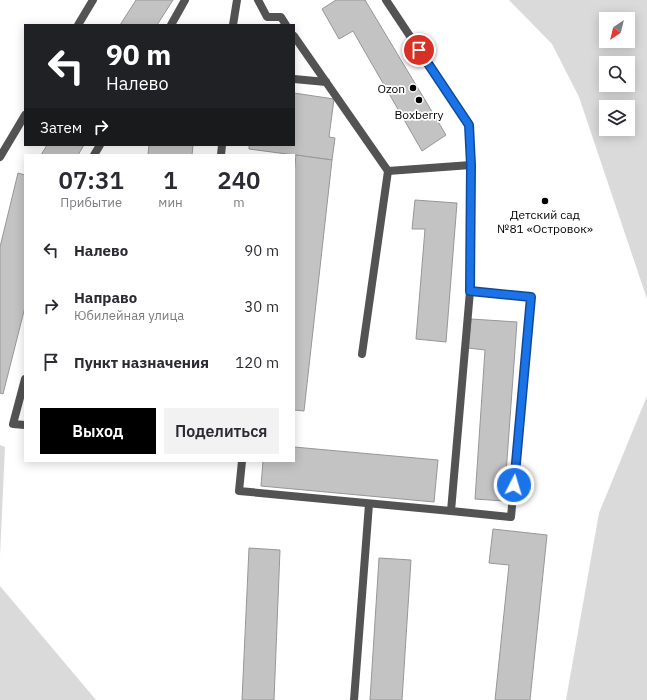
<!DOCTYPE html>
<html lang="ru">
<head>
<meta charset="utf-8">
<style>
  :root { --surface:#fff; --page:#f2f2f3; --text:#2b2b33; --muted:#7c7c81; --accent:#000 }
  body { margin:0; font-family:"IBM Plex Sans",sans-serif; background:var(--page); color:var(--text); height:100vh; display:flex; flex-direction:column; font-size:15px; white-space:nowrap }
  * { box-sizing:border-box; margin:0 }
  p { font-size:13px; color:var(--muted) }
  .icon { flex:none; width:22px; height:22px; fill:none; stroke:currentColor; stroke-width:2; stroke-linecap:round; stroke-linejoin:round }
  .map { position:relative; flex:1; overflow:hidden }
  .panel { position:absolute; left:24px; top:154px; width:271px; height:308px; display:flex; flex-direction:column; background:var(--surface); border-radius:0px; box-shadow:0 2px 10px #0003 }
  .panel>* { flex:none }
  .guide { position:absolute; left:24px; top:24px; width:271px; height:122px; border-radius:0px; box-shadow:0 2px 10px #0003; background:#202124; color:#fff; overflow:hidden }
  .needle { width:26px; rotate:215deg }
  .tools { position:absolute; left:599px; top:12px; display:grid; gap:8px }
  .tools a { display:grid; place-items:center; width:36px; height:36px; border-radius:0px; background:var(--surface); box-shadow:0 2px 10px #0003; font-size:20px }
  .pin { position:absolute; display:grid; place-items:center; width:34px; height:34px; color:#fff; margin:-17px; border:2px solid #fff; border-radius:50%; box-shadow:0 1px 4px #0007 }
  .me { position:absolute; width:44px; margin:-22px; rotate:5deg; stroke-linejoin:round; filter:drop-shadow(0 0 3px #0008) }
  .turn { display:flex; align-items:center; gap:14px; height:84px; padding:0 16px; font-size:18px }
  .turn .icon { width:52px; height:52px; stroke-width:2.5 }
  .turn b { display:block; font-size:28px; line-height:34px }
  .then { display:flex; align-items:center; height:38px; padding:0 16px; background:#0003; gap:8px; font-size:15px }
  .eta { display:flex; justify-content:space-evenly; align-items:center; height:68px; text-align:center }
  .eta b { font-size:24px; font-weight:600; line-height:28px }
  .action { display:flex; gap:8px; margin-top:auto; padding:8px 16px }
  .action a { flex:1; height:46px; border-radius:0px; background:var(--accent); color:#fff; font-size:16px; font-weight:600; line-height:46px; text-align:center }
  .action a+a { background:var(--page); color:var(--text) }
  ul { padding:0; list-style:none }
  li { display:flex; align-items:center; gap:12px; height:56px; padding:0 16px }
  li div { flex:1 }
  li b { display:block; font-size:15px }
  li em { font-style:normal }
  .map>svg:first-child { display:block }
  .green { fill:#dadada; fill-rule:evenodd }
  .building { fill:#c3c3c3; stroke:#979797 }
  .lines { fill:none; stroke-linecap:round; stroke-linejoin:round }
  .service { stroke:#535353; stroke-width:8 }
  .minor { stroke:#535353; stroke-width:8 }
  .route-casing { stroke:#114b97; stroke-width:10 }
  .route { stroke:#1a73e8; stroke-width:7 }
  .poi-dot { fill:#000; stroke:#fff; stroke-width:1.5 }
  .labels { text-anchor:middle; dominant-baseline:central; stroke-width:3.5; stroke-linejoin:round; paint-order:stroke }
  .poi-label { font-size:12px; fill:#000; stroke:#fff }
</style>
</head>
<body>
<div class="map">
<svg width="647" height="700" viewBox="0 0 647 700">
  <rect width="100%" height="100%" fill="#fff"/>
  <g class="green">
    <path d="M509,0h138v299l-68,-202 -27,-53zM606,19h22v22h-22zM606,63h22v22h-22zM606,107h22v22h-22z"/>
    <polygon points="647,396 647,700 566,700 599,513"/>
    <polygon points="0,445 5,447 0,556"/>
    <polygon points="0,586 96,700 0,700"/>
  </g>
  <g class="building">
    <polygon points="136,0 173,0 157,25 120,25"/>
    <polygon points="336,0 365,0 446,135 422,151 353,31 339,39 322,9"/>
    <polygon points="294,93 334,99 329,137 335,138 332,160 249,149 249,145 294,145"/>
    <polygon points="47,145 84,145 78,155 41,155"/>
    <polygon points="149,145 193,145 192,155 148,155"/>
    <polygon points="296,155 332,160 304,411 294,410 294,173"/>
    <polygon points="18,173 25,175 25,307 3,394 0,393 0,247"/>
    <polygon points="415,200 457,203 446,342 416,339 425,229 412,229"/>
    <polygon points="471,319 517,322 504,501 475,499 485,350 468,348"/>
    <polygon points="294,447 438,460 434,502 261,486 263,461 294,461"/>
    <polygon points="493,529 547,535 530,700 495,700 509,565 489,563"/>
    <polygon points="249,548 280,550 274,700 242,700"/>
    <polygon points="379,558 411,560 402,700 370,700"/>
  </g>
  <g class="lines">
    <g class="service">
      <polyline points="258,0 267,17 281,17 286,25"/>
      <polyline points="78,25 93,0"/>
      <polyline points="171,25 185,0"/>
      <polyline points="233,25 237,0"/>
      <polyline points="294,36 388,171 471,165"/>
      <polyline points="294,79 326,82"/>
      <polyline points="94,155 100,145"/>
      <polyline points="221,155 222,145"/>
      <polyline points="0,157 25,115"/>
      <polygon points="470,291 531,297 511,517 451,511"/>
      <polyline points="362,354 388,171"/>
      <polyline points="25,379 13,424 25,425"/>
      <polyline points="242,461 239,491 451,511"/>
      <polyline points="354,700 369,504"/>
    </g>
    <polyline class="minor" points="386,0 469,125 471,165 470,291"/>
  </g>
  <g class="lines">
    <defs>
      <polyline id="route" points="419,50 469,125 471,165 470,291 531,297 514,485"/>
    </defs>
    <use href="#route" class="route-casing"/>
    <use href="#route" class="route"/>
  </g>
  <g class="poi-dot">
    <circle cx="413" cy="88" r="4"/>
    <circle cx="419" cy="100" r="4"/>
    <circle cx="545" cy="201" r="4"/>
  </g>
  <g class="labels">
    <g class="poi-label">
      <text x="405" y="88" text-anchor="end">Ozon</text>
      <text x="419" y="114">Boxberry</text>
      <text x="545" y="214">Детский сад<tspan x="545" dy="14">№81 «Островок»</tspan></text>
    </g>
  </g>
</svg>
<div class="tools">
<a><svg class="needle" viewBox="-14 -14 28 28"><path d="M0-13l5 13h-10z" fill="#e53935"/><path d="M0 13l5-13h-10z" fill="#7c7c81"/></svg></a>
<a><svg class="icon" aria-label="search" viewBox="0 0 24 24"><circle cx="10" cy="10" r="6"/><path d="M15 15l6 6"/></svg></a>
<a><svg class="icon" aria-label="layers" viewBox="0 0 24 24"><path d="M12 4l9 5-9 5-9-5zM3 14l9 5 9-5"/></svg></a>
</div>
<div class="pin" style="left:419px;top:50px;background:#d93025"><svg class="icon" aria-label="arrive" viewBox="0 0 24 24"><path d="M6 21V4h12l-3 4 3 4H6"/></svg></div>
<svg class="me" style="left:514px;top:485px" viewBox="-20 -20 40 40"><circle r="17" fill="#1a73e8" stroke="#fff" stroke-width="3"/><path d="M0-11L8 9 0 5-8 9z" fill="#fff"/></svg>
<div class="guide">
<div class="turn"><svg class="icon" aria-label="left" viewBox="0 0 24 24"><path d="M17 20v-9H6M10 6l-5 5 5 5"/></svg><div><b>90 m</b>Налево</div></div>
<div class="then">Затем<svg class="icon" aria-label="right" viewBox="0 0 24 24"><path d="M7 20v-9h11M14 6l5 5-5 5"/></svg></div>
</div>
<section class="panel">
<div class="eta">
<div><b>07:31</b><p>Прибытие</p></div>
<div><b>1</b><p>мин</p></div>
<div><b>240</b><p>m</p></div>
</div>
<ul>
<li><svg class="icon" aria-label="left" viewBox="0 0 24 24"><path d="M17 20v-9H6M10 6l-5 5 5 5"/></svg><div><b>Налево</b></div><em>90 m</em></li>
<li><svg class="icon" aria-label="right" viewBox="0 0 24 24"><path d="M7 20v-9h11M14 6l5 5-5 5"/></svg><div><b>Направо</b><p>Юбилейная улица</p></div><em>30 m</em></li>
<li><svg class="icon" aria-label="arrive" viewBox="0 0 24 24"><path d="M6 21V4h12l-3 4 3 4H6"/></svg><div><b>Пункт назначения</b></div><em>120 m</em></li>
</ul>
<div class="action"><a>Выход</a><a>Поделиться</a></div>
</section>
</div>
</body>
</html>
